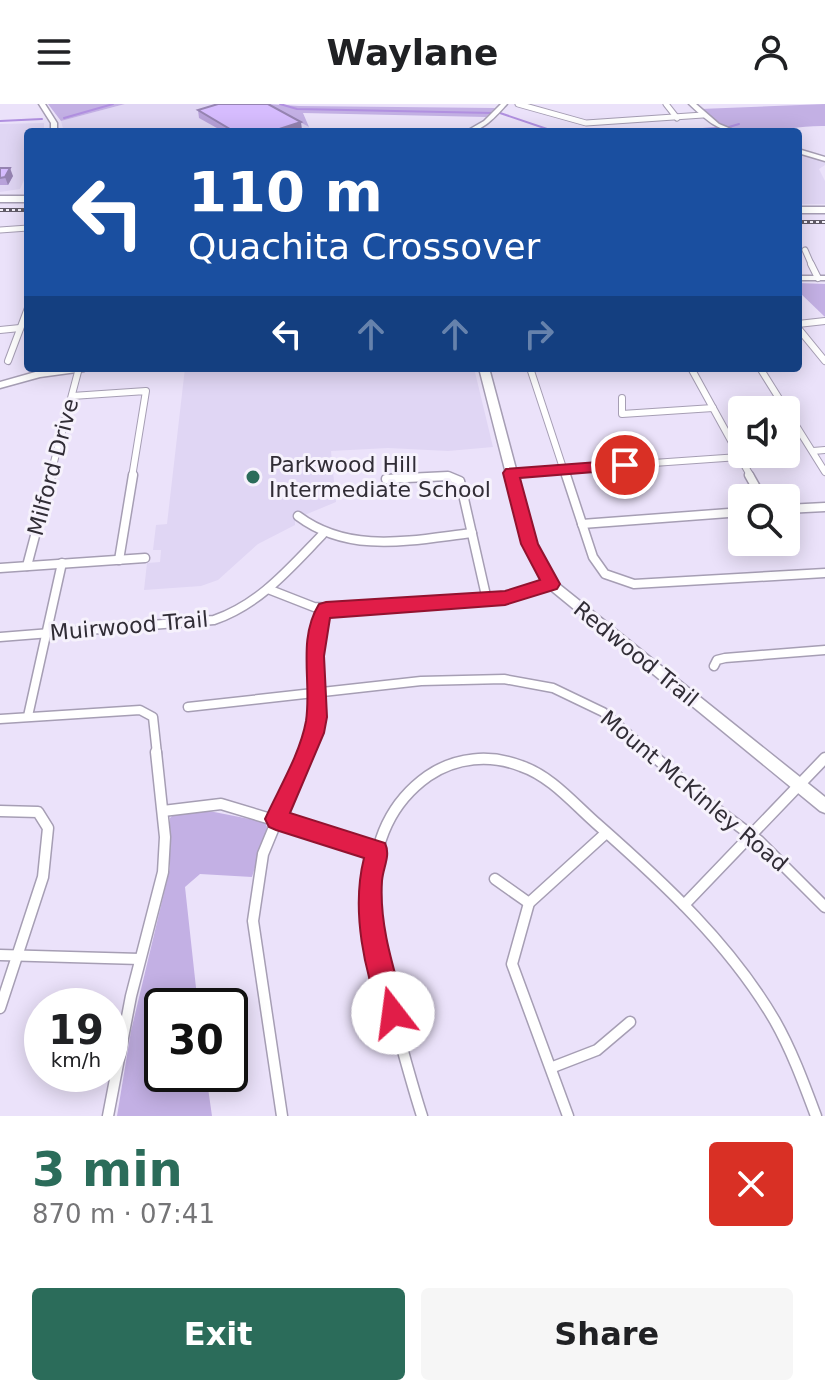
<!DOCTYPE html>
<html lang="en">
<head>
<meta charset="utf-8">
<style>
  :root { --surface:#fff; --page:#f6f6f6; --text:#202124; --muted:#757577; --accent:#2b6c5a }
  body { margin:0; font-family:"DejaVu Sans",sans-serif; background:var(--page); color:var(--text); height:100vh; display:flex; flex-direction:column; font-size:30px; white-space:nowrap }
  * { box-sizing:border-box; margin:0 }
  p { font-size:26px; color:var(--muted) }
  .icon { flex:none; width:44px; height:44px; fill:none; stroke:currentColor; stroke-width:2; stroke-linecap:round; stroke-linejoin:round }
  .map { position:relative; height:1012px; overflow:hidden }
  .panel { display:flex; flex-direction:column; background:var(--surface); flex:1 }
  .panel>* { flex:none }
  .hud { position:absolute; left:24px; top:24px; width:778px; height:244px; border-radius:8px; box-shadow:0 4px 20px #0003; background:#1a4fa0; color:#fff; overflow:hidden }
  .buttons { position:absolute; left:728px; top:292px; display:grid; gap:16px }
  .buttons a { display:grid; place-items:center; width:72px; height:72px; border-radius:8px; background:var(--surface); box-shadow:0 4px 20px #0003; font-size:40px }
  .speed { position:absolute; left:24px; top:884px; display:flex; gap:16px; font-size:40px; font-weight:700; text-align:center }
  .speed>* { display:grid; place-content:center; width:104px; height:104px; border-radius:50%; background:var(--surface); box-shadow:0 4px 20px #0003; line-height:1 }
  .speed small { font-size:20px; font-weight:400 }
  .speed .limit { border:4px solid #111; border-radius:12px; background:#fff; color:#111 }
  .pin { position:absolute; display:grid; place-items:center; width:68px; height:68px; color:#fff; margin:-34px; border:4px solid #fff; border-radius:50%; box-shadow:0 2px 8px #0007 }
  .me { position:absolute; width:88px; margin:-44px; rotate:345deg; stroke-linejoin:round; filter:drop-shadow(0 0 6px #0008) }
  .turn { display:flex; align-items:center; gap:28px; height:168px; padding:0 32px; font-size:36px }
  .turn .icon { width:104px; height:104px; stroke-width:2.5 }
  .turn b { display:block; font-size:56px; line-height:68px }
  .lanes { display:flex; align-items:center; height:76px; padding:0 32px; background:#0003; justify-content:center; gap:40px; direction:ltr }
  .lanes .off { opacity:.35 }
  .round { display:grid; place-items:center; flex:none; width:84px; height:84px; border-radius:8px; background:var(--page) }
  .summary { display:flex; align-items:center; justify-content:space-between; height:136px; padding:0 32px }
  h1 { font-size:48px; font-weight:600; line-height:60px; color:var(--accent) }
  .action { display:flex; gap:16px; margin-top:auto; padding:16px 32px }
  .action a { flex:1; height:92px; border-radius:8px; background:var(--accent); color:#fff; font-size:32px; font-weight:600; line-height:92px; text-align:center }
  .action a+a { background:var(--page); color:var(--text) }
  header { display:flex; justify-content:space-between; align-items:center; height:104px; padding:0 32px; background:var(--surface); font-size:36px; font-weight:600 }
  .map>svg:first-child { display:block }
  .built { fill:#e0d6f4 }
  .green { fill:#c3b0e4 }
  .lines { fill:none; stroke-linecap:round; stroke-linejoin:round }
  .stream { stroke:#b190e0; stroke-width:2 }
  .street-far3-casing { stroke:#a69eb4; stroke-width:7 }
  .street-far2-casing { stroke:#a69eb4; stroke-width:8 }
  .street-far1-casing { stroke:#a69eb4; stroke-width:11 }
  .street-casing { stroke:#a69eb4; stroke-width:13 }
  .secondary-casing { stroke:#a69eb4; stroke-width:3 }
  .primary-casing { stroke:#a69eb4; stroke-width:3 }
  .street-far3 { stroke:#fff; stroke-width:5 }
  .street-far2 { stroke:#fff; stroke-width:6 }
  .street-far1 { stroke:#fff; stroke-width:8 }
  .street { stroke:#fff; stroke-width:10 }
  .secondary { fill:#fff; fill-rule:evenodd }
  .primary { fill:#fff; fill-rule:evenodd }
  .rail-casing { stroke:#625c69; stroke-width:4 }
  .rail { stroke:#f6f2fc; stroke-width:2; stroke-dasharray:3; stroke-linecap:butt }
  .wall { fill:#b8a2da }
  .shaded-wall { fill:#9684b2 }
  .building { fill:#d6bcfe; stroke:#9684b2; stroke-width:2 }
  .route { fill:#e11d48; stroke:#92132f; stroke-width:2 }
  .poi-dot { fill:#2b6c5a; stroke:#f6f2fc; stroke-width:3 }
  .labels { text-anchor:middle; dominant-baseline:central; stroke-width:6; stroke-linejoin:round; paint-order:stroke }
  .poi-label { font-size:22px; fill:#312d36; stroke:#f6f2fc; text-anchor:start }
  .street-label { font-size:22px; fill:#312d36; stroke:#f6f2fc }
</style>
</head>
<body>
<header><svg class="icon" aria-label="menu" viewBox="0 0 24 24"><path d="M4 6h16M4 12h16M4 18h16"/></svg>Waylane<svg class="icon" aria-label="person" viewBox="0 0 24 24"><circle cx="12" cy="8" r="4"/><path d="M4 21q1-7 8-7t8 7"/></svg></header>
<div class="map">
<svg width="825" height="1012" viewBox="0 0 825 1012">
  <rect width="100%" height="100%" fill="#ebe2fa"/>
  <g class="built">
    <polygon points="125,0 267,0 309,23 312,28 64,28 61,17"/>
    <polygon points="44,19 44,28 28,28 28,67 20,85 0,88 0,20"/>
    <polygon points="798,49 825,57 825,61 819,65 825,77 825,100 798,100"/>
    <polygon points="185,264 474,264 493,343 448,347 388,344 331,347 336,398 295,415 295,421 258,440 218,476 201,482 144,486 147,459 160,458 161,446 153,446 156,421 167,420"/>
  </g>
  <g class="green">
    <polygon points="48,0 125,0 61,17"/>
    <polygon points="267,0 299,2 495,4 486,13 303,9 309,23"/>
    <path d="M825,0v22c-50,-1 -80,22 -125,-17z"/>
    <polygon points="798,179 825,180 825,213 798,187"/>
    <polygon points="209,707 265,718 267,723 252,773 200,770 185,783 198,902 162,902 162,970 206,970 212,1012 117,1012 131,927 170,764 170,714 174,710"/>
  </g>
  <g class="lines">
    <g class="stream">
      <polyline points="280,0 297,5 493,9"/>
      <polyline points="500,9 556,28"/>
      <polyline points="64,14 113,0"/>
      <polyline points="0,17 42,15"/>
      <polyline points="729,23 739,20"/>
      <polyline points="653,28 719,24"/>
    </g>
    <defs>
      <g id="street-far3">
        <polyline points="518,0 586,19 703,11"/>
        <polyline points="666,0 677,14"/>
        <polyline points="0,126 28,124"/>
        <polyline points="805,146 812,162"/>
      </g>
      <g id="street-far2">
        <polyline points="811,160 818,174"/>
        <polyline points="798,220 825,217"/>
        <polyline points="798,224 825,257"/>
        <polyline points="0,226 20,224"/>
        <polyline points="8,257 28,204"/>
        <polyline points="530,264 566,373"/>
        <polyline points="691,264 751,373"/>
        <polyline points="760,264 825,368"/>
        <polyline points="72,292 146,287 132,373"/>
        <polyline points="622,294 622,310 713,304"/>
        <polyline points="813,347 825,346"/>
        <polyline points="511,369 739,353"/>
        <polyline points="50,373 79,264"/>
        <polyline points="428,373 450,373"/>
      </g>
      <g id="street-far1">
        <polyline points="566,371 593,453 605,470 634,480 825,469"/>
        <polyline points="749,371 762,394"/>
        <polyline points="386,375 448,372 460,377 487,496"/>
        <polyline points="786,405 825,403"/>
        <path d="M298,412c52,39 114,24 174,17"/>
        <polyline points="582,420 742,408"/>
        <polyline points="119,456 133,371"/>
        <polyline points="27,462 51,371"/>
        <polyline points="0,464 145,454"/>
        <polyline points="268,485 314,503 353,505 505,494 551,480"/>
        <path d="M0,533l214,-17c46,-16 75,-51 108,-85"/>
        <polyline points="714,562 717,556 725,554 825,546"/>
        <polyline points="188,603 421,577 504,575 553,584 603,608 651,650"/>
        <polyline points="28,612 62,459"/>
        <polyline points="0,615 140,606 153,613 157,650"/>
        <path d="M304,650c20,-47 0,-98 22,-145"/>
      </g>
      <g id="street">
        <polyline points="649,648 708,699 759,737 825,803"/>
        <polyline points="0,707 38,708 48,724 43,773 0,904"/>
        <polyline points="163,707 221,700 377,747"/>
        <polyline points="495,775 529,799"/>
        <polyline points="684,801 825,654"/>
        <polyline points="0,851 140,855"/>
        <polyline points="553,963 597,946 630,918"/>
        <polyline points="108,1012 131,892 163,768 165,733 156,648"/>
        <polyline points="282,1012 253,817 263,750 305,648"/>
        <path d="M422,1012c-10,-31 -18,-62 -27,-93 -21,-81 -49,-189 33,-247 28,-19 62,-22 93,-10 30,10 53,38 76,58 67,59 133,120 178,197 17,30 29,63 41,95"/>
        <polyline points="568,1012 512,860 529,799 605,730"/>
      </g>
      <g id="secondary">
        <polygon points="39,0 45,0 57,19 57,28 51,28 51,19"/>
        <path d="M501,0h6c-11,12 -24,28 -42,28l19,-11z"/>
        <path d="M689,0h7l23,20 19,8c-20,0 -35,-15 -49,-28z"/>
        <polygon points="798,45 825,53 825,57 798,49"/>
        <rect x="798" y="172" width="27" height="4"/>
        <polygon points="63,264 89,264 84,267 40,273 0,284 0,278 39,267"/>
        <polygon points="479,264 489,264 536,440 555,477 825,693 825,709 820,707 547,483 524,440"/>
      </g>
      <g id="primary">
        <rect x="0" y="92" width="28" height="6"/>
        <rect x="798" y="103" width="27" height="6"/>
      </g>
    </defs>
    <use href="#street-far3" class="street-far3-casing"/>
    <use href="#street-far2" class="street-far2-casing"/>
    <use href="#street-far1" class="street-far1-casing"/>
    <use href="#street" class="street-casing"/>
    <use href="#secondary" class="secondary-casing"/>
    <use href="#primary" class="primary-casing"/>
    <use href="#street-far3" class="street-far3"/>
    <use href="#street-far2" class="street-far2"/>
    <use href="#street-far1" class="street-far1"/>
    <use href="#street" class="street"/>
    <use href="#secondary" class="secondary"/>
    <use href="#primary" class="primary"/>
    <defs>
      <g id="rail">
        <polyline points="0,106 28,106"/>
        <polyline points="798,118 825,118"/>
      </g>
    </defs>
    <use href="#rail" class="rail-casing"/>
    <use href="#rail" class="rail"/>
  </g>
  <g class="wall">
    <polygon points="198,6 302,26 296,28 224,28 199,14"/>
    <polygon points="0,64 13,72 8,81 0,81"/>
  </g>
  <g class="shaded-wall">
    <polygon points="301,18 302,26 296,28 276,28 276,26"/>
    <polygon points="10,64 13,72 8,81 5,73"/>
  </g>
  <g class="building">
    <polygon points="218,0 268,0 301,18 276,26 279,28 235,28 198,6"/>
    <polygon points="0,64 10,64 5,73 0,74"/>
  </g>
  <path class="route" d="M625,356l8,5 -2,4 -111,9 18,66 22,40 -3,5 -52,16 -175,13 -6,38 3,61 -3,16 -34,80 95,30c6,13 -2,24 -3,38 -3,45 12,88 24,132l-4,9 -9,3 -9,-3c-20,-49 -33,-112 -20,-164l-88,-28 -7,-3 -4,-8c14,-31 35,-65 41,-98 6,-39 -9,-81 13,-117l7,-2 179,-11 35,-11 -19,-36 -18,-71 3,-4z"/>
  <circle class="poi-dot" cx="253" cy="373" r="8"/>
  <g class="labels">
    <g class="poi-label">
      <text x="269" y="360">Parkwood Hill<tspan x="269" dy="25">Intermediate School</tspan></text>
    </g>
    <g class="street-label">
      <text transform="translate(53 363) rotate(-75)">Milford Drive</text>
      <text transform="translate(129 522) rotate(-5)">Muirwood Trail</text>
      <text transform="translate(636 550) rotate(39)">Redwood Trail</text>
      <text transform="translate(694 687) rotate(40)">Mount McKinley Road</text>
    </g>
  </g>
</svg>
<div class="buttons">
<a><svg class="icon" aria-label="sound" viewBox="0 0 24 24"><path d="M4 9h4l5-4v14l-5-4H4zM17 9q2 3 0 6"/></svg></a>
<a><svg class="icon" aria-label="search" viewBox="0 0 24 24"><circle cx="10" cy="10" r="6"/><path d="M15 15l6 6"/></svg></a>
</div>
<div class="speed"><div>19<small>km/h</small></div><div class="limit">30</div></div>
<div class="pin" style="left:625px;top:361px;background:#d93025"><svg class="icon" aria-label="arrive" viewBox="0 0 24 24"><path d="M6 21V4h12l-3 4 3 4H6"/></svg></div>
<svg class="me" style="left:393px;top:909px" viewBox="-20 -20 40 40"><circle r="19" fill="#fff"/><path d="M0-13L10 11 0 6-10 11z" fill="#e11d48"/></svg>
<div class="hud">
<div class="turn"><svg class="icon" aria-label="left" viewBox="0 0 24 24"><path d="M17 20v-9H6M10 6l-5 5 5 5"/></svg><div><b>110 m</b>Quachita Crossover</div></div>
<div class="lanes"><svg class="icon" aria-label="left" viewBox="0 0 24 24"><path d="M17 20v-9H6M10 6l-5 5 5 5"/></svg><svg class="icon off" aria-label="ahead" viewBox="0 0 24 24"><path d="M12 20V5M6 11l6-6 6 6"/></svg><svg class="icon off" aria-label="ahead" viewBox="0 0 24 24"><path d="M12 20V5M6 11l6-6 6 6"/></svg><svg class="icon off" aria-label="right" viewBox="0 0 24 24"><path d="M7 20v-9h11M14 6l5 5-5 5"/></svg></div>
</div>
</div>
<section class="panel">
<div class="summary"><div><h1>3 min</h1><p>870 m · 07:41</p></div><a class="round" style="background:#d93025;color:#fff"><svg class="icon" aria-label="close" viewBox="0 0 24 24"><path d="M6 6l12 12M18 6L6 18"/></svg></a></div>
<div class="action"><a>Exit</a><a>Share</a></div>
</section>
</body>
</html>
